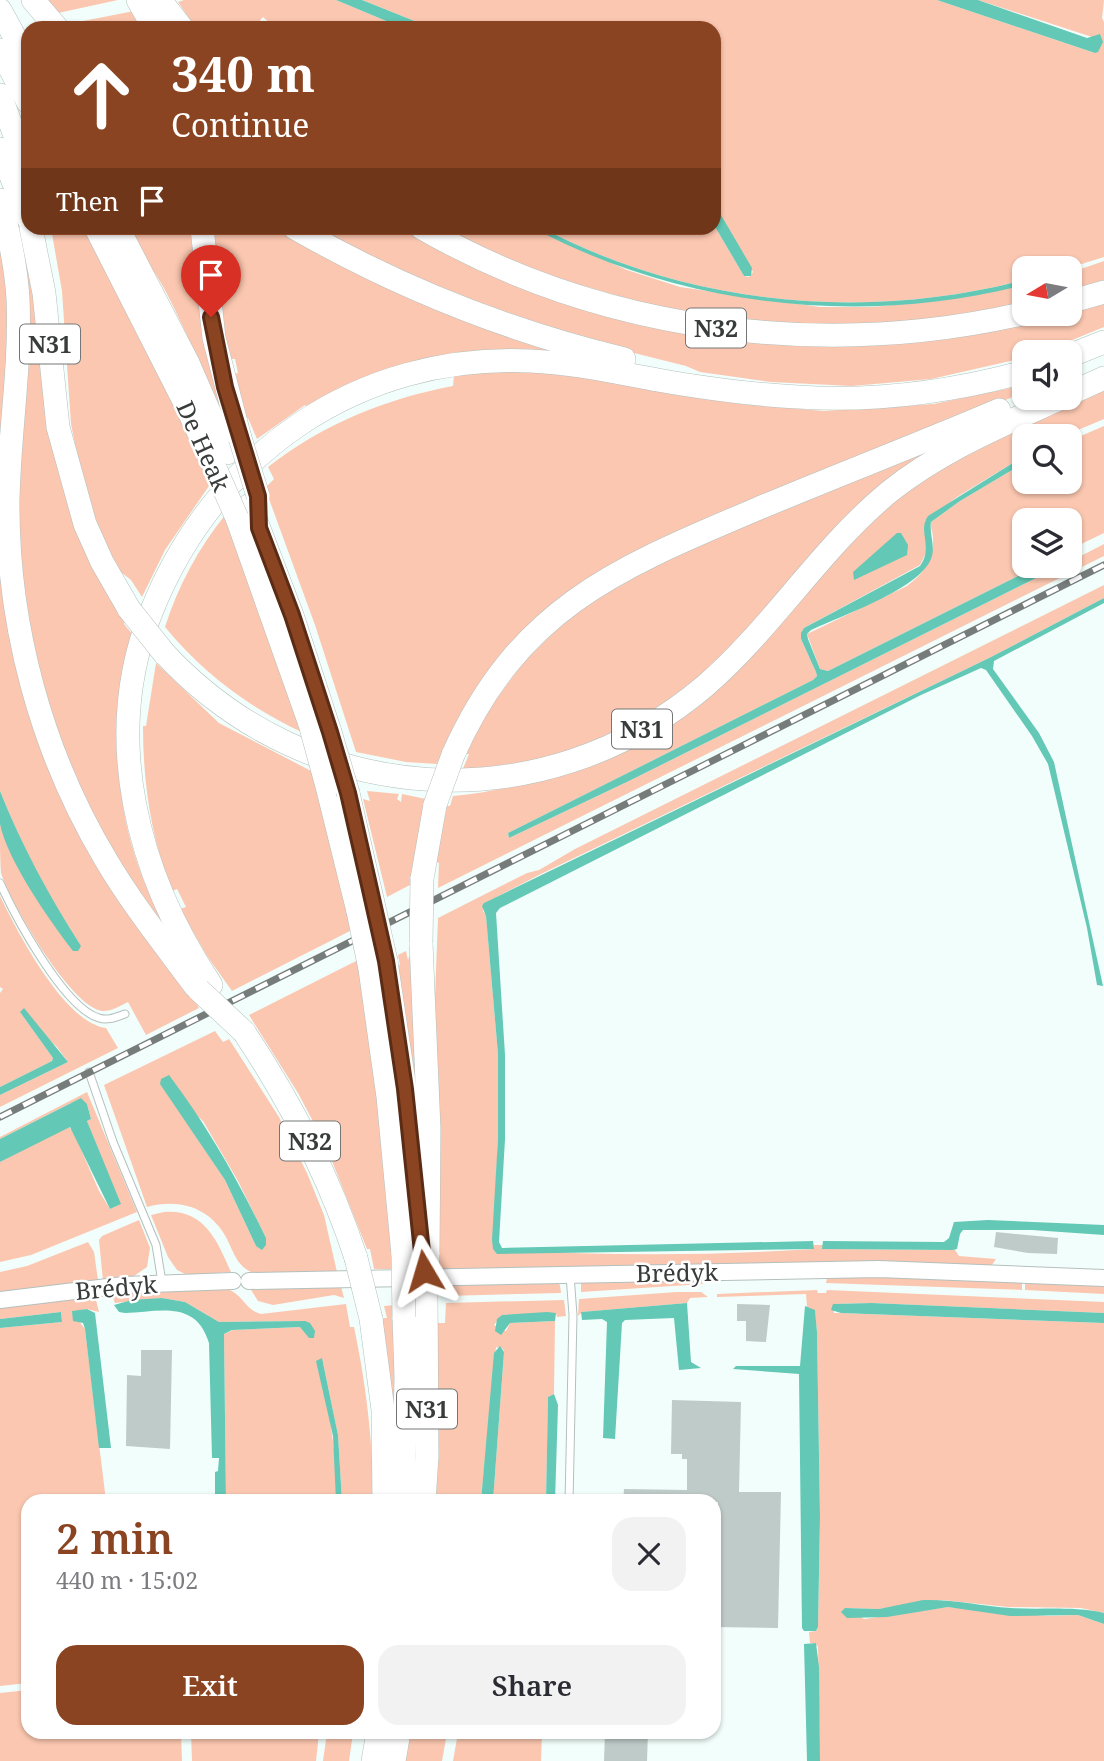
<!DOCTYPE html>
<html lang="en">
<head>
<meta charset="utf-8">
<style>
  :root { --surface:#fff; --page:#f2f2f3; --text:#2b2b33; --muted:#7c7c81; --accent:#8b4421 }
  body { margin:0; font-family:"Noto Serif",serif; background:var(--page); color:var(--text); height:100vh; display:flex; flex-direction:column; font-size:26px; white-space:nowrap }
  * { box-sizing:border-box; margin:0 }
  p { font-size:23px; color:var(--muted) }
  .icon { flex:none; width:38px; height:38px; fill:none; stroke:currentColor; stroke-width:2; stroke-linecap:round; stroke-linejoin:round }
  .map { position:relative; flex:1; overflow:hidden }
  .drawer { position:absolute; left:21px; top:1494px; width:700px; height:245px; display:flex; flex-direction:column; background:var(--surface); border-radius:21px; box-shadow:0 2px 5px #0004 }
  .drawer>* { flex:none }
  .hud { position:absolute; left:21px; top:21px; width:700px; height:214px; border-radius:21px; box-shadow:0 2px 5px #0004; background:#8b4421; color:#fff; overflow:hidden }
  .needle { width:46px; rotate:260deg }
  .tools { position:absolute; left:1012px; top:256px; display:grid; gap:14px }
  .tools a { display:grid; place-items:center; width:70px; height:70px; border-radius:14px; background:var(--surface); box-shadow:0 2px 5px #0004; font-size:35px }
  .pin { position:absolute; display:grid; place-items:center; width:60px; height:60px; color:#fff; margin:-72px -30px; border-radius:50% 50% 50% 0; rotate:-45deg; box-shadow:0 0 7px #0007 }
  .pin .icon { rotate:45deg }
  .me { position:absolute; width:77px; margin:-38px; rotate:353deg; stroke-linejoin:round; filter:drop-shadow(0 0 5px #0008) }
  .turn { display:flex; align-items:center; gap:24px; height:147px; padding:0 35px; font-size:32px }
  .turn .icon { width:91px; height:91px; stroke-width:2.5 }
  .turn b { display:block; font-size:49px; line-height:60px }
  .then { display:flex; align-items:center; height:66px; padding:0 35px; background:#0003; gap:14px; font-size:26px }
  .round { display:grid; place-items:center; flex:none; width:74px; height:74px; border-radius:21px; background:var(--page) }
  .summary { display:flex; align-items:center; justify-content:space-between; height:119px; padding:0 35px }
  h1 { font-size:42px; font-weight:600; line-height:52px; color:var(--accent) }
  .primary-button { display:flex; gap:14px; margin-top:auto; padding:14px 35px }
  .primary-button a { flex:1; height:80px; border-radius:21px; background:var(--accent); color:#fff; font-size:28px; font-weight:600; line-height:80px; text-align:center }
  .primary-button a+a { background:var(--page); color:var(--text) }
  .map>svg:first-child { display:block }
  .green { fill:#fbc7b0; fill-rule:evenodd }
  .water { fill:#63c8b5 }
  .building { fill:#bfcbc8 }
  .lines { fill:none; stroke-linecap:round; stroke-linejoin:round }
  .service-casing { stroke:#b4c0bd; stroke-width:9 }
  .tertiary-casing { stroke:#b4c0bd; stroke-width:18 }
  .trunk-casing { stroke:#b4c0bd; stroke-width:24 }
  .service { stroke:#fff; stroke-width:7 }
  .tertiary { stroke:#fff; stroke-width:16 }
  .trunk { stroke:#fff; stroke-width:23 }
  .rail-casing { stroke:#757c7a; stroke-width:7 }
  .rail { stroke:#fff; stroke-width:4.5; stroke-dasharray:13; stroke-linecap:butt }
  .trunk-bridge-casing { stroke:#b4c0bd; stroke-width:24; stroke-linecap:butt }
  .trunk-bridge { stroke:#fff; stroke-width:23 }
  .route-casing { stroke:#5a2c15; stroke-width:18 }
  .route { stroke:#8b4421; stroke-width:12 }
  .labels { text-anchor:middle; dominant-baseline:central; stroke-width:5; stroke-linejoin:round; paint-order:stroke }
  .shield { fill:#fff; stroke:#747676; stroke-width:2 }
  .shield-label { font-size:23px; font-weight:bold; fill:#383c3b }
  .street-label { font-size:24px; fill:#383c3b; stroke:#fff }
</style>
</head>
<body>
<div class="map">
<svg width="1104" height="1761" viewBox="0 0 1104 1761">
  <rect width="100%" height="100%" fill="#f2fefb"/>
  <g class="green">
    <polygon points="43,0 118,0 58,13"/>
    <polygon points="184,0 336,0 403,28 275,28 263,17 260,20 268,28 196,28 178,2"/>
    <path d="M362,0h575l158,53 -3,-16 -114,-37h126l-2,18 2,4v235l-35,11h-45v12c-159,42 -336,25 -482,-52h172v-3l30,51 5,1 4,-5 -39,-69v-175h-282z"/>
    <polygon points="134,11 147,28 71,28 68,24"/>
    <path d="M13,198l12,39 18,118 82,264 -1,5 9,11c-5,40 -14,82 -14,123 0,64 22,127 54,183l-41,-54 -57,-105 -36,-99 -21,-135z"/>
    <polygon points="51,228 88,228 211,483 165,550 142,597 131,580 117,569 99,532 82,478 71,424 62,291"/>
    <path d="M126,228h70l34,208c-21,-48 -40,-98 -64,-144 -12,-23 -28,-42 -40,-64z"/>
    <polygon points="213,228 281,228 583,354 531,352 307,408 305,405 257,439 248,418 243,419 231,375 238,373 235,359 229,359 221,316"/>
    <polygon points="313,228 408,228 444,248 663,325 1013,323 1055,313 1069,313 1069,310 1104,299 1104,327 1043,352 1024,352 1024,358 931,379 852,386 771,382 700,372 686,366 614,348 467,302"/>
    <polygon points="440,228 533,228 627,270 680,287 820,307 873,307 940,300 1024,285 1024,305 961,317 813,327 667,310 546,275"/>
    <path d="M0,230l6,32 18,425 175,321 -53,27 -18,-33c-8,4 -18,10 -26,9 -31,-4 -92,-109 -101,-138 -1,-14 -1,-34 -1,-49l11,28 70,94c-33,-50 -59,-100 -81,-155z"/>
    <polygon points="1104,261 1104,283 1069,293 1069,273"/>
    <path d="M477,371l78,1 186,32 83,7 110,-7 86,-18 2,7 -417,177 -164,186 -4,8 -31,-2 -50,-10 -41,-127 -50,-137 9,-9 -6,-12c55,-43 117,-68 185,-81l1,-11z"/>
    <path d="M1104,390v29l-40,17h-40v20l-67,41 -32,24 2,30 -7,14 -116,63 -3,11 15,33 1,4 -4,4 -305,153 1,5 122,-58 431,-215h7v-3l35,-18v12l-666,332 1,-25 -3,-1 11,-56h3l3,-10c56,-5 110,-23 162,-43l281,-254c66,-47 134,-77 208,-109z"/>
    <path d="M1104,426v107l-35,17v-30h-45v45h16l-212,106 -8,-2 -13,-35 100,-48c16,-12 27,-26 26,-48 0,-6 -3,-10 -2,-16l29,-21 64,-38v18h45v-40z"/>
    <polygon points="941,442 717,662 654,711 585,746 511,766 462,771 469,754 466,754 486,713 523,663 561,625 596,598 670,557"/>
    <path d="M225,515l79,218c-55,-25 -101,-60 -139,-106 13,-41 33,-78 60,-112z"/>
    <path d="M1104,585v13l-113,59 -450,217 -56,29 -2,8 3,4 12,139v84l-5,111c106,7 214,7 320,0l1,-4h9v4l132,1 4,6 37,3 -4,6 -175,-3 -377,8 -6,-247 4,-105 89,-45 12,-3 36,-21z"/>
    <path d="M156,663l63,60 96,50 39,156 -122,62 -25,-35 -27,-47 6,-2 -9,-18 -5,2c-21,-53 -29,-108 -29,-165h3z"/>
    <polygon points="367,791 399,794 397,799 401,802 402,794 426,799 415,876 410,876 410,885 387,897 363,799 370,801"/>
    <path d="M0,896c17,35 64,127 106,132l12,20 -118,59v-12l68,-33 -11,-15 -37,-35 33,46 -1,3 -52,26v-94l3,-4 -3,-2z"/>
    <polygon points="406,951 408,960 411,952 421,1152 394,967 400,965 398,955"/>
    <polygon points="360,959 367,986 395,1269 374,1269 370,1249 367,1249 326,1146 298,1093 249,1015"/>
    <path d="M215,1031l8,11 6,-3 50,78 28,56 17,42 13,57 -84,1c-16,-7 -19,-20 -26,-34 -16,-31 -47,-41 -80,-32l-43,-122zM161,1084l42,37 35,60 28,57 -10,8 -31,-66z"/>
    <polygon points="87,1092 137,1212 31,1255 0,1262 0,1162 68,1126 73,1131 99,1191 110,1209 120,1204 87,1121 91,1119 87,1104 71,1103 0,1139 0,1137"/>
    <path d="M164,1212c41,-3 53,29 67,60l-44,3 -10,-5 -9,-13 -17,-42z"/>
    <polygon points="139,1220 150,1248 147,1267 134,1276 103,1281 99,1240 102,1236"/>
    <polygon points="88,1242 94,1252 98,1280 0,1293 0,1272 27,1266"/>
    <polygon points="911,1277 1022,1282 1022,1290 826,1283 827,1278"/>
    <polygon points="700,1280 703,1284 581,1292 581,1282"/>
    <polygon points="1025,1282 1104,1286 1104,1294 1025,1290"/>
    <polygon points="557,1283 560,1285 561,1293 445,1296 445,1284"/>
    <polygon points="341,1286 344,1298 334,1295 273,1305 258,1301 251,1290"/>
    <path d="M227,1289c16,5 18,21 34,25l85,-10 4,23h4c13,62 18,111 20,174h-32l-4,-66 -16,-77 15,114 -1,29h-110l-2,-167 9,-4 67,-3 4,3 1,-9 -86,1 -34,-20 -23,-4 -47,5 -4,-10z"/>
    <polygon points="817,1290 818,1293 826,1293 827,1290 1104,1302 1104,1313 872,1303 833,1304 834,1313 841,1313 1104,1323 1104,1613 1081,1608 1008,1607 942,1600 879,1609 845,1608 864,1619 948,1607 1047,1616 1078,1615 1104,1624 1104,1761 820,1761 818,1647 815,1643 810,1643 809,1632 816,1631 818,1627 820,1517 817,1332 815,1311 807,1307 806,1294 717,1297 717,1294"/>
    <polygon points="677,1292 701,1292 708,1297 690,1298 687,1303 582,1312 578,1316 579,1299"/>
    <polygon points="95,1296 99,1312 87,1309 72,1312 85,1329 106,1501 28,1502 28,1683 0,1686 0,1328 62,1322 61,1312 0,1319 0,1307"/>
    <polygon points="564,1300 566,1316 557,1317 556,1313 502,1315 494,1325 506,1331 510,1323 555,1321 554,1394 548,1397 546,1501 493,1501 504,1352 503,1349 496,1347 481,1501 435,1502 438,1323 445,1323 446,1303"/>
    <polygon points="396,1305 398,1450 382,1318 387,1318 384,1306"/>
    <polygon points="28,1690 28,1732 181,1733 182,1761 0,1761 0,1693"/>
    <polygon points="191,1733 319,1733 316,1761 192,1761"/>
    <polygon points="327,1733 353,1733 349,1761 323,1761"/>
    <polygon points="410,1733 447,1733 442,1761 405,1761"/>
    <polygon points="458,1733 542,1733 541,1761 453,1761"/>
  </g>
  <g class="water">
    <polygon points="336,0 362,0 432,28 403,28"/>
    <polygon points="937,0 978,0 1087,38 1100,34 1103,42 1098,52 1095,53"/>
    <polygon points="714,203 752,268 751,276 744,276 714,225"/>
    <path d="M533,228h9c146,77 323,94 482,52v5c-164,42 -342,22 -491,-57z"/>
    <path d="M1024,456v7l-64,38 -29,21c-2,12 5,25 0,37 -12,30 -90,57 -120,71l-4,4 1,5 12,30 8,2 212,-106h22l-431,215 -122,58 -1,-5 305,-153 4,-4 -1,-4 -15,-33v-6l3,-5 116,-62c14,-20 -3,-34 8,-50z"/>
    <polygon points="897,533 901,533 908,545 907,555 854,580 853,572"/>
    <polygon points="1104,598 1104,603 994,661 993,669 1039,733 1054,762 1103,986 1097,985 1087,928 1048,764 1032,736 986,670 981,668 921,695 500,908 496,913 505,1055 505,1139 499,1242 502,1248 813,1241 814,1249 497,1254 493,1249 492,1240 498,1138 498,1054 486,916 482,906 484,903 991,657"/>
    <path d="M0,791c22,55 49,105 81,155l-3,5h-5c-23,-30 -66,-91 -73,-127 0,-10 0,-23 0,-33z"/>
    <polygon points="24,1008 68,1062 0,1095 0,1087 52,1061 53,1058 20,1012"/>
    <path d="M169,1075c39,52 69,105 97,163v7l-4,5 -6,-4 -31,-66 -65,-96 1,-5z"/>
    <polygon points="81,1098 87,1104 91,1119 87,1121 121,1204 110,1209 70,1127 0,1162 0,1139"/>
    <polygon points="988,1220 1104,1225 1104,1235 1032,1230 963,1230 960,1234 957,1249 953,1250 822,1249 823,1241 944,1242 949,1238 954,1222"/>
    <path d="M162,1298l23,4 34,20 86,-1 5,2 5,8 -1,7h-5l-9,-11 -68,3 -8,4 2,167h-11v-29l3,-1 1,-13h-7l-3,-115c-13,-44 -51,-31 -84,-30l-6,-1 -5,-7 18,-5z"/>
    <polygon points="687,1303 691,1362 701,1368 679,1370 674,1318 625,1320 622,1323 615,1439 603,1438 607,1322 602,1319 582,1320 581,1312"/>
    <polygon points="872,1303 1104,1313 1104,1323 841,1313 831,1310 833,1304"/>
    <polygon points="805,1306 815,1310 817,1332 820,1517 818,1627 816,1631 804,1631 802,1628 799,1374 733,1369 736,1366 800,1366"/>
    <polygon points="87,1309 95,1313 111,1448 99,1448 85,1329 83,1323 73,1321 72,1311"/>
    <polygon points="61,1312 62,1322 0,1328 0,1319"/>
    <polygon points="547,1312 556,1313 555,1321 510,1323 501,1335 495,1331 497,1319 502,1315"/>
    <polygon points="500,1346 504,1352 493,1501 481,1501 494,1353"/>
    <polygon points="322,1358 338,1435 342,1501 336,1501 333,1436 316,1361"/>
    <polygon points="554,1394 558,1405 555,1501 546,1501 548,1397"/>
    <path d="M923,1600c30,-1 58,6 88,8 32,2 62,-2 93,5v11l-26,-9 -68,1 -62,-9 -61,10 -40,1 -6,-6 4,-4 34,1z"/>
    <polygon points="816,1643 819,1667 820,1761 807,1761 804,1644"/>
  </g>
  <g class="building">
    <polygon points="996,1232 1058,1238 1057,1254 1028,1253 994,1247"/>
    <polygon points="737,1304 770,1305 766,1342 746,1341 746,1321 737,1321"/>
    <polygon points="141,1350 172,1350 170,1449 126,1446 127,1375 141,1376"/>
    <polygon points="672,1400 741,1402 739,1492 781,1492 778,1628 715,1627 718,1502 623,1502 624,1489 687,1490 687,1459 682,1459 682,1454 671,1454"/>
    <polygon points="605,1732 648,1732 647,1761 604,1761"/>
  </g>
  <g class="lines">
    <defs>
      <g id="service">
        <path d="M0,883c15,33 64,125 99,135 9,3 17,-1 26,-4"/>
        <polyline points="89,1072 113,1142 156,1245 162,1282"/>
        <polyline points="569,1502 573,1315 570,1275"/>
      </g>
      <g id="tertiary">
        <polyline points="249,1281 879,1269 1104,1278"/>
        <polyline points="0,1300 124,1285 233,1281"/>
      </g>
      <g id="trunk">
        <polyline points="33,0 57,28"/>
        <polyline points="138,0 154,28"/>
        <polyline points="160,0 182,28"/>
        <polyline points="0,10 28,61"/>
        <polyline points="0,50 28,102"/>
        <polyline points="0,95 28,171"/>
        <polyline points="0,149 28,218"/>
        <path d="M0,200c9,33 16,65 18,99 3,67 -9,135 -10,202 -1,125 34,252 98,359 26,44 58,84 89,126"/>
        <polyline points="31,228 44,293 58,427 85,524 102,562 129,609"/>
        <polyline points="96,228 184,401 215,468"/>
        <polyline points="118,228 188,363 227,453"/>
        <polyline points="202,228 214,338 240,438"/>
        <path d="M295,228c103,59 213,103 329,131"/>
        <path d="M422,228c181,104 401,132 604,85"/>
        <polyline points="1069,302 1104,292"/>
        <polyline points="1069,356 1104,342"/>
        <polyline points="1069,394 1104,378"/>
        <polyline points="250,505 292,615 330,732"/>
        <polyline points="237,518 310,724"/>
        <path d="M164,653c144,155 378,171 541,33 68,-59 115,-137 184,-194 52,-42 114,-67 174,-95"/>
        <path d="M453,755c66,-148 165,-187 304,-246 81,-34 162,-65 242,-99"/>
        <polyline points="327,786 358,911"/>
        <polyline points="348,793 373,903"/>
        <polyline points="422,879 435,805"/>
        <polyline points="421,943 429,1129 428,1254"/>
        <polyline points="386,961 405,1089 416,1187"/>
        <polyline points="370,969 388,1097 403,1255"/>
        <path d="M211,985c-73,-110 -111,-247 -59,-375 63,-157 207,-257 378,-249 51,2 100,15 151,23 38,6 78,11 117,13 76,5 152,-5 226,-25"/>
        <path d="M244,1032c48,72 85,144 112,226"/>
        <polyline points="371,1319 383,1410 384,1502"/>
        <polyline points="403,1502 406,1378 404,1317"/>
        <polyline points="424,1502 427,1456 426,1288"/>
        <polyline points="373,1761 378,1732"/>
        <polyline points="394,1761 399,1732"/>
      </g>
    </defs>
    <use href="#service" class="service-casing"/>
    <use href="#tertiary" class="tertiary-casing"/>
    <use href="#trunk" class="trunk-casing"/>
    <use href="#service" class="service"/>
    <use href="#tertiary" class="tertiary"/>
    <use href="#trunk" class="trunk"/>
    <defs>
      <polyline id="rail" points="0,1117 1104,565"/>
    </defs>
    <use href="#rail" class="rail-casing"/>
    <use href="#rail" class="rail"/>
    <defs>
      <g id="trunk-bridge">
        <polyline points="240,438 258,496"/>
        <polyline points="215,468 237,518"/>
        <polyline points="129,609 164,653"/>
        <polyline points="310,724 327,786"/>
        <polyline points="330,732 348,793"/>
        <polyline points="435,805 453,755"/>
        <polyline points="373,903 386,961"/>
        <polyline points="358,911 370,969"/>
        <polyline points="421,943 422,879"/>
        <polyline points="199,990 244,1032"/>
        <polyline points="403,1255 404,1317"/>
        <polyline points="356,1258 371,1319"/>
        <polyline points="426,1288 428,1254"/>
      </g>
    </defs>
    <use href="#trunk-bridge" class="trunk-bridge-casing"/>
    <use href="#trunk-bridge" class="trunk-bridge"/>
  </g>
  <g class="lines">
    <defs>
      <polyline id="route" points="211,317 225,387 258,496 259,528 292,615 330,732 348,793 369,885 386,961 405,1089 424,1271"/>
    </defs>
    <use href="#route" class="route-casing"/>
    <use href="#route" class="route"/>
  </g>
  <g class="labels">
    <g class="shield">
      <rect x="686" y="308.5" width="60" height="39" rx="5"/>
      <rect x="20" y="324.5" width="60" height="39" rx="5"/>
      <rect x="612" y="709.5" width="60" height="39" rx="5"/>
      <rect x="280" y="1121.5" width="60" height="39" rx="5"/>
      <rect x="397" y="1389.5" width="60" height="39" rx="5"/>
    </g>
    <g class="shield-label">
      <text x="716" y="328">N32</text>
      <text x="50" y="344">N31</text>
      <text x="642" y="729">N31</text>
      <text x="310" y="1141">N32</text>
      <text x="427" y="1409">N31</text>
    </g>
    <g class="street-label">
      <text transform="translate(204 446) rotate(66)">De Heak</text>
      <text transform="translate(677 1272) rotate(-1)">Brédyk</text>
      <text transform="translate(116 1287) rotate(-5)">Brédyk</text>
    </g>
  </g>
</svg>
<div class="tools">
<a><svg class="needle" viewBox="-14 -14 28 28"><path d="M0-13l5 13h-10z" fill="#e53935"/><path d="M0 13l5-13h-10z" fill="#7c7c81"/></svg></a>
<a><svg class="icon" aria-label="sound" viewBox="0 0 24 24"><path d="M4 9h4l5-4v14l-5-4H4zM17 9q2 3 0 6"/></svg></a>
<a><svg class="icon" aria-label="search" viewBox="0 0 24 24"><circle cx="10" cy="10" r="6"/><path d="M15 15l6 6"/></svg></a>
<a><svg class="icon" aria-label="layers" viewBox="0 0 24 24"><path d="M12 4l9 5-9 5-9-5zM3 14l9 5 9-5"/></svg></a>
</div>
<div class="pin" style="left:211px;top:317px;background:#d93025"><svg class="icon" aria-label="arrive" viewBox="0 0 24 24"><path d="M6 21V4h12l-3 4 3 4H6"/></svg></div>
<svg class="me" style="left:424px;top:1271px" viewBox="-20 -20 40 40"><path d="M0-17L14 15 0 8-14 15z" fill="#8b4421" stroke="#fff" stroke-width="4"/></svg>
<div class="hud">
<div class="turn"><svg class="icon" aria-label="ahead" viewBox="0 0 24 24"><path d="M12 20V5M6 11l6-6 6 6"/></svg><div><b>340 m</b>Continue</div></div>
<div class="then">Then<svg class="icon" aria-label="arrive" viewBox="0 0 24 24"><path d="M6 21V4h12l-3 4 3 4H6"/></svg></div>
</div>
<section class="drawer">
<div class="summary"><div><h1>2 min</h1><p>440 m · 15:02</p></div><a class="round"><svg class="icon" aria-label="close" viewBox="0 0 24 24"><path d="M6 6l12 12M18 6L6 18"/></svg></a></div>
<div class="primary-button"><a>Exit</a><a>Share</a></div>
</section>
</div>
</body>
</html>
